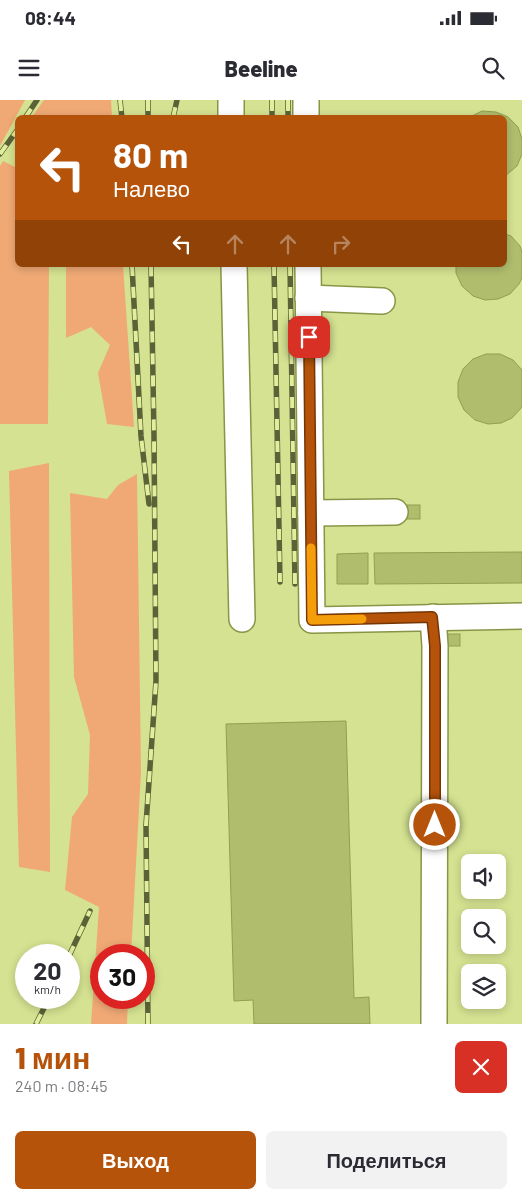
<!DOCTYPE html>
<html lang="ru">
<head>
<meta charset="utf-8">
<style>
  :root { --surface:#fff; --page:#f2f2f3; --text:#2b2b33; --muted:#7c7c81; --accent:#b45309 }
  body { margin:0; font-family:Barlow,sans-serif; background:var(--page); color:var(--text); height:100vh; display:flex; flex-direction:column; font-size:19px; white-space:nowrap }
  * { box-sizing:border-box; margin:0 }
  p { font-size:16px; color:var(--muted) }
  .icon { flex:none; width:28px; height:28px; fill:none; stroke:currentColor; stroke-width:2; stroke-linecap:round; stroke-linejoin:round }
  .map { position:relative; height:924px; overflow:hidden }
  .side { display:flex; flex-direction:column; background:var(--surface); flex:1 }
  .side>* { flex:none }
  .guide { position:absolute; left:15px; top:15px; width:492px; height:152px; border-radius:8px; box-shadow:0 2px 8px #0003; background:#b45309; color:#fff; overflow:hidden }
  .controls { position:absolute; left:461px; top:754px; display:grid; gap:10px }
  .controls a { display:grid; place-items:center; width:45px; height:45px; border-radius:8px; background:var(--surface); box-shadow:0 2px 8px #0003; font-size:25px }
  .speed { position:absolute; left:15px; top:844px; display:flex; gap:10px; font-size:25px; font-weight:700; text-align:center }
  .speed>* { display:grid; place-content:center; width:65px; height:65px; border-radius:50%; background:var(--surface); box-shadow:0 2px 8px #0003; line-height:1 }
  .speed small { font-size:12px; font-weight:400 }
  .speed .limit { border:8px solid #d22; background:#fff; color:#111 }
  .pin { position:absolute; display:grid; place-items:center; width:42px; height:42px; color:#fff; margin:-21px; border-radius:10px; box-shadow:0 2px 8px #0006 }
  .me { position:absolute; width:55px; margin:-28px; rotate:0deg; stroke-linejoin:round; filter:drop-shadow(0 0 4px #0008) }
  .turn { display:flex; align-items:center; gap:18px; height:105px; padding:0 15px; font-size:22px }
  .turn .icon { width:65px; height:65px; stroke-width:2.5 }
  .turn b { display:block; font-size:35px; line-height:42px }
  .lanes { display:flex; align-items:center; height:48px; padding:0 15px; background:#0003; justify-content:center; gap:25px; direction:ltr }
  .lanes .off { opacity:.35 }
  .round { display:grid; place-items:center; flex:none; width:52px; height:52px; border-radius:8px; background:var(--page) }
  .headline { display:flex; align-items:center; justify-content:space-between; height:85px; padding:0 15px }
  h1 { font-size:30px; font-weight:800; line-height:38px; color:var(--accent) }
  .primary-button { display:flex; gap:10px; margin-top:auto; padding:10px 15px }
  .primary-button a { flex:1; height:58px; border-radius:8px; background:var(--accent); color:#fff; font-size:20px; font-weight:800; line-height:58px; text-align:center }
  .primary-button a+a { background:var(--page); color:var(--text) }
  .status { display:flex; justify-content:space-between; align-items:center; height:35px; padding:0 25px; background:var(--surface); direction:ltr }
  .status svg { height:14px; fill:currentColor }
  header { display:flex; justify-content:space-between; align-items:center; height:65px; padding:0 15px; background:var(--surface); font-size:22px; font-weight:800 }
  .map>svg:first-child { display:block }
  .green { fill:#f0a975 }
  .building { fill:#afbd6d; stroke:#929f4f }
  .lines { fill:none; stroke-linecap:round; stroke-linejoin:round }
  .minor-casing { stroke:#899546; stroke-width:28 }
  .minor { stroke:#fff; stroke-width:25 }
  .rail-casing { stroke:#5b6237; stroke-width:5.5 }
  .rail { stroke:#e1ef9d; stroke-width:4; stroke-dasharray:11; stroke-linecap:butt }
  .route-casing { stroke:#753606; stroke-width:12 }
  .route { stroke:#b45309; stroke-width:9 }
  .slow { stroke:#f59e0b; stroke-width:9 }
</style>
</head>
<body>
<div class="status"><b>08:44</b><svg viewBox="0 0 49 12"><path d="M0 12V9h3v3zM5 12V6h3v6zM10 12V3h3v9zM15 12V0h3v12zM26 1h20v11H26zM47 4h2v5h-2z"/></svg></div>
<header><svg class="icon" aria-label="menu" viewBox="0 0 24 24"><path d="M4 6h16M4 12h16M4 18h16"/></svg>Beeline<svg class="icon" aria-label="search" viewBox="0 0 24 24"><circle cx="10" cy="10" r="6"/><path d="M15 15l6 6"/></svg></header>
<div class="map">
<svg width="522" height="924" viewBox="0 0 522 924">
  <rect width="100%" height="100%" fill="#d4e291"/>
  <g class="green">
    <polygon points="0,0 25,0 0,46"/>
    <polygon points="44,0 111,0 112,17 32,17"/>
    <polygon points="3,61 17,68 18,165 49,165 48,324 0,324 0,66"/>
    <polygon points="66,165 123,165 134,327 107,324 98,273 110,245 91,227 66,238"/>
    <polygon points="49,363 50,772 19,767 9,371"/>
    <polygon points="137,374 141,672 131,855 101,855 101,898 128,898 127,924 91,924 99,807 65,790 72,717 88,694 90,635 74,577 70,393 107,399 118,385"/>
  </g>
  <g class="building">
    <polygon points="482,11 496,12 508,17 518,27 522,39 522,54 517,66 505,76 505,18 468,18"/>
    <polygon points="505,134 511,136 520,146 522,152 522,178 519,184 510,194 498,199 485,200 473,196 462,186 456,173 456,165 505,165"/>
    <polygon points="486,254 500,254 513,260 522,270 522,307 512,318 501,323 488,324 475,320 464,310 458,297 458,282 463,269 473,259"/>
    <rect x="401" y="405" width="19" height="14"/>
    <polygon points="522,452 522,483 375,484 374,453"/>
    <polygon points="368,453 368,484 337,484 337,454"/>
    <rect x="446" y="534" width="14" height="12"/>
    <polygon points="346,621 354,898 369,897 370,924 254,924 253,900 234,901 226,624"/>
  </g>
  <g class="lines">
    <defs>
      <g id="minor">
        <polyline points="231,0 231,18"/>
        <polyline points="306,0 306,18"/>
        <polyline points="234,165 242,519"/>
        <polyline points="308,165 312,520 522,516"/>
        <polyline points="308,198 382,201"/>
        <polyline points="311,413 395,412"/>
        <polyline points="433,517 435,546 434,924"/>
      </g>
    </defs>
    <use href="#minor" class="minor-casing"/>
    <use href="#minor" class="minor"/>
    <defs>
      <g id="rail">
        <polyline points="120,0 122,18"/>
        <polyline points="148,0 148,18"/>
        <polyline points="272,0 272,18"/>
        <polyline points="288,0 288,18"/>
        <polyline points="25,18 37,0"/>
        <polyline points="173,18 177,0"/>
        <polyline points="0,54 18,29"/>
        <polyline points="132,165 141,336 149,404"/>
        <polyline points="274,165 280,482"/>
        <polyline points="290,165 295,484"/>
        <polyline points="69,856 90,811"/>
        <polyline points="36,924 49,898"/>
        <polyline points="148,924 146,725 156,581 154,336 151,165"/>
      </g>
    </defs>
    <use href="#rail" class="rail-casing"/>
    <use href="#rail" class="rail"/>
  </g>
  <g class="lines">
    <defs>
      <polyline id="route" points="309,237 312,520 432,517 435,546 435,725"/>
    </defs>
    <use href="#route" class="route-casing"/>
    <use href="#route" class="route"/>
    <polyline class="slow" points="311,448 312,520 362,519"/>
  </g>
</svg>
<div class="controls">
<a><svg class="icon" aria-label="sound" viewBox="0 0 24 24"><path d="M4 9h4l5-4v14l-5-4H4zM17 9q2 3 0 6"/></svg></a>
<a><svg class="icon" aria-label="search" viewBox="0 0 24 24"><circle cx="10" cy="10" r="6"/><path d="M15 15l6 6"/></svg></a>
<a><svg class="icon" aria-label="layers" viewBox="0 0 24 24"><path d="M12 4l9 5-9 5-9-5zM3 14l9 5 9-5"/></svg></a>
</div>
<div class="speed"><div>20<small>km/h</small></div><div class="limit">30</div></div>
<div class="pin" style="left:309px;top:237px;background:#d93025"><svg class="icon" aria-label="arrive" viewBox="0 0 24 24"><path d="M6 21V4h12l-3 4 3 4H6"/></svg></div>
<svg class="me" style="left:435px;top:725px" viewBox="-20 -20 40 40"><circle r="17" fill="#b45309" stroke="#fff" stroke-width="3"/><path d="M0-11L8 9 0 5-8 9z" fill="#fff"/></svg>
<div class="guide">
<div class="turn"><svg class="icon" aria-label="left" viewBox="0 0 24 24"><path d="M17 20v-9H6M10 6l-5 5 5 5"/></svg><div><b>80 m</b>Налево</div></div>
<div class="lanes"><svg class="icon" aria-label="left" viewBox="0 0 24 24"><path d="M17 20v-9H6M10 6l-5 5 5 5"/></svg><svg class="icon off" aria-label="ahead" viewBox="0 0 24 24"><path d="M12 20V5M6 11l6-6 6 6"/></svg><svg class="icon off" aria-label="ahead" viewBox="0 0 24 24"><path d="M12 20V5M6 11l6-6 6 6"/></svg><svg class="icon off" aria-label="right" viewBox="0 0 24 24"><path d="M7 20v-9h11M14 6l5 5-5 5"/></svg></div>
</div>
</div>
<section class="side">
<div class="headline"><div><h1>1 мин</h1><p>240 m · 08:45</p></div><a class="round" style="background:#d93025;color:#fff"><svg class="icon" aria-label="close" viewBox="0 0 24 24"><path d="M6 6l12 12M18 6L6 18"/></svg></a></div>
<div class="primary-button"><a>Выход</a><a>Поделиться</a></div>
</section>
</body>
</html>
